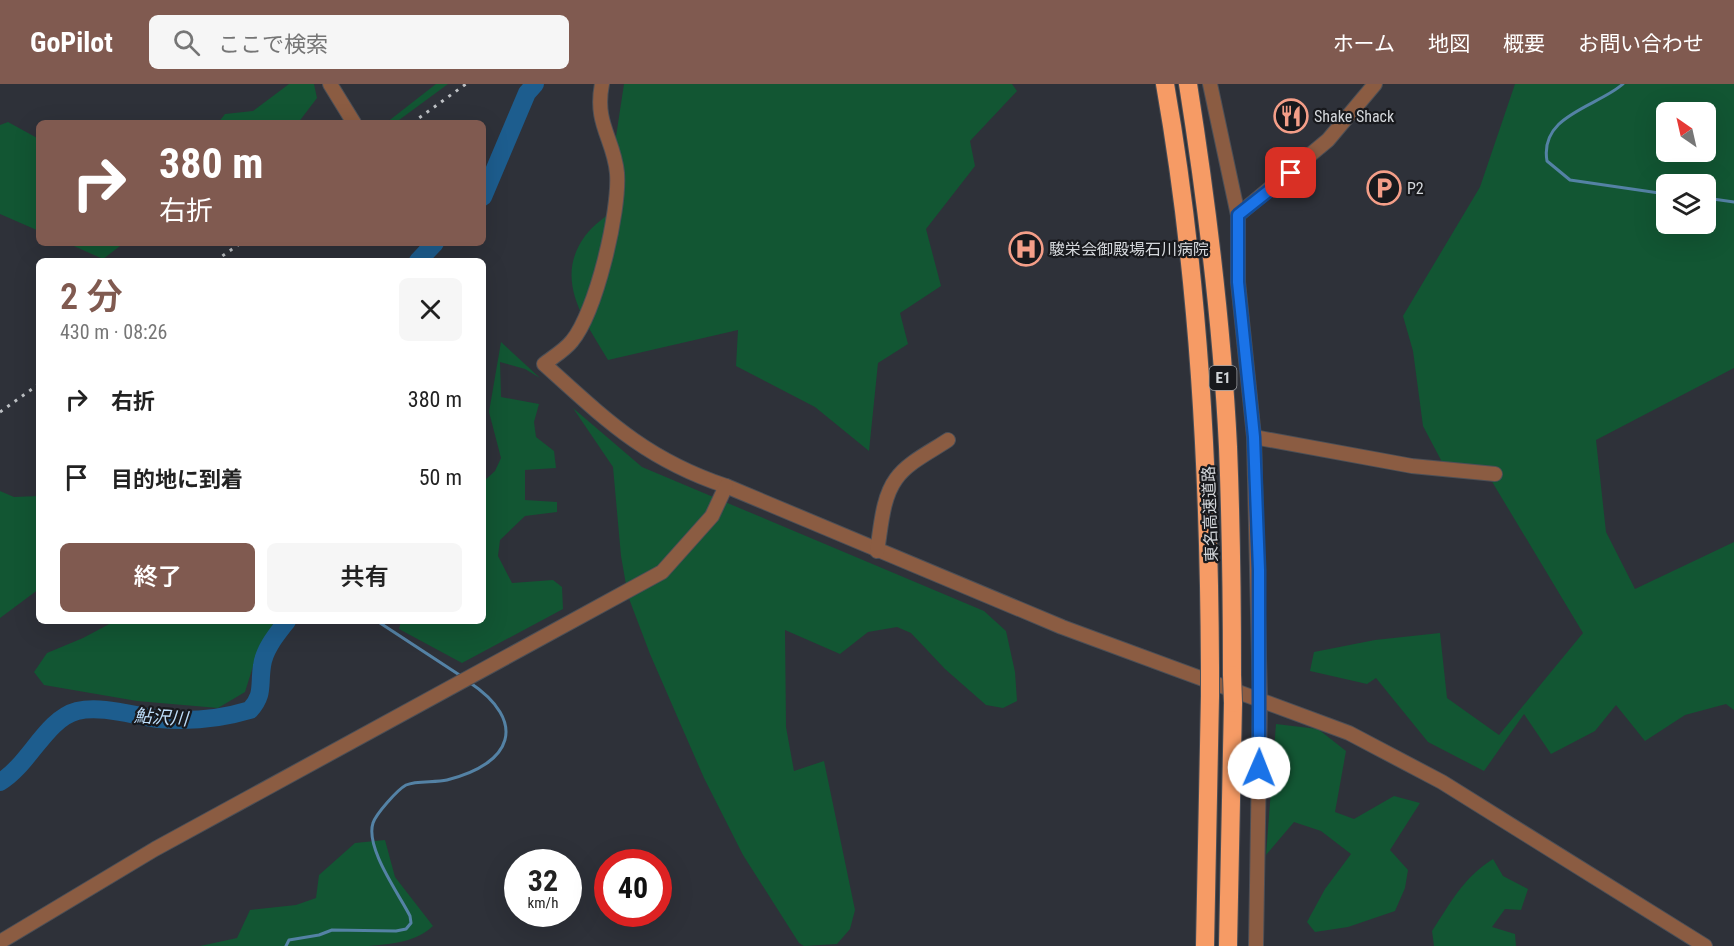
<!DOCTYPE html>
<html lang="ja">
<head>
<meta charset="utf-8">
<style>
  :root { --surface:#fff; --page:#f6f6f6; --text:#222; --muted:#767676; --accent:#805a50 }
  body { margin:0; font-family:"Roboto Condensed","Noto Sans JP",sans-serif; background:var(--page); color:var(--text); height:100vh; display:flex; flex-direction:column; font-size:22px; white-space:nowrap }
  * { box-sizing:border-box; margin:0 }
  p { font-size:20px; color:var(--muted) }
  .icon { flex:none; width:33px; height:33px; fill:none; stroke:currentColor; stroke-width:2; stroke-linecap:round; stroke-linejoin:round }
  .map { position:relative; flex:1; overflow:hidden }
  .panel { position:absolute; left:36px; top:174px; width:450px; height:366px; display:flex; flex-direction:column; background:var(--surface); border-radius:9px; box-shadow:0 6px 24px #0002 }
  .panel>* { flex:none }
  .top-card { position:absolute; left:36px; top:36px; width:450px; height:126px; border-radius:9px; box-shadow:0 6px 24px #0002; background:#805a50; color:#fff; overflow:hidden }
  .needle { width:39px; rotate:326deg }
  .controls { position:absolute; left:1656px; top:18px; display:grid; gap:12px }
  .controls a { display:grid; place-items:center; width:60px; height:60px; border-radius:9px; background:var(--surface); box-shadow:0 6px 24px #0002; font-size:30px }
  .speed { position:absolute; left:504px; top:765px; display:flex; gap:12px; font-size:30px; font-weight:700; text-align:center }
  .speed>* { display:grid; place-content:center; width:78px; height:78px; border-radius:50%; background:var(--surface); box-shadow:0 6px 24px #0002; line-height:1 }
  .speed small { font-size:15px; font-weight:400 }
  .speed .limit { border:9px solid #d22; background:#fff; color:#111 }
  .pin { position:absolute; display:grid; place-items:center; width:51px; height:51px; color:#fff; margin:-26px; border-radius:12px; box-shadow:0 3px 9px #0006 }
  .me { position:absolute; width:66px; margin:-33px; rotate:1deg; stroke-linejoin:round; filter:drop-shadow(0 0 4px #0008) }
  .turn { display:flex; align-items:center; gap:21px; height:126px; padding:0 24px; font-size:27px }
  .turn .icon { width:78px; height:78px; stroke-width:2.5 }
  .turn b { display:block; font-size:42px; line-height:51px }
  .round { display:grid; place-items:center; flex:none; width:63px; height:63px; border-radius:9px; background:var(--page) }
  .summary { display:flex; align-items:center; justify-content:space-between; height:102px; padding:0 24px }
  h1 { font-size:36px; font-weight:600; line-height:45px; color:var(--accent) }
  .cta { display:flex; gap:12px; margin-top:auto; padding:12px 24px }
  .cta a { flex:1; height:69px; border-radius:9px; background:var(--accent); color:#fff; font-size:24px; font-weight:600; line-height:69px; text-align:center }
  .cta a+a { background:var(--page); color:var(--text) }
  ul { padding:0; list-style:none }
  li { display:flex; align-items:center; gap:18px; height:78px; padding:0 24px }
  li div { flex:1 }
  li b { display:block; font-size:22px }
  li em { font-style:normal }
  header { display:flex; align-items:center; gap:36px; box-sizing:border-box; height:84px; padding:0 30px; background:var(--accent); color:#fff }
  header strong { font-size:28px }
  nav { display:flex; gap:33px; margin-inline-start:auto; font-size:21px }
  .search { width:420px; height:54px; background:var(--page); display:flex; align-items:center; gap:15px; box-sizing:border-box; padding:0 21px; border-radius:9px; color:var(--muted); font-size:22px }
  .map>svg:first-child { display:block }
  .green { fill:#125633; fill-rule:evenodd }
  .lines { fill:none; stroke-linecap:round; stroke-linejoin:round }
  .stream { stroke:#5482a5; stroke-width:3 }
  .river { stroke:#1d5d8e; stroke-width:18 }
  .tertiary-casing { stroke:#4c4f56; stroke-width:16 }
  .motorway-casing { stroke:#4c4f56; stroke-width:20 }
  .tertiary { stroke:#8b5c42; stroke-width:14 }
  .motorway { stroke:#f69b65; stroke-width:18 }
  .rail { stroke:#bdc0c4; stroke-width:3; stroke-dasharray:3 6; stroke-linecap:butt }
  .motorway-bridge-casing { stroke:#4c4f56; stroke-width:20; stroke-linecap:butt }
  .motorway-bridge { stroke:#f69b65; stroke-width:18 }
  .route-casing { stroke:#114b97; stroke-width:15 }
  .route { stroke:#1a73e8; stroke-width:10 }
  .labels { text-anchor:middle; dominant-baseline:central; stroke-width:4.5; stroke-linejoin:round; paint-order:stroke }
  .shield { fill:#18191d; stroke:#9c9ea2; stroke-width:1.5 }
  .shield-label { font-size:15px; font-weight:bold; fill:#d4d7db }
  .poi-label { font-size:16px; fill:#d4d7db; stroke:#18191d; text-anchor:start }
  .street-label { font-size:16px; fill:#d4d7db; stroke:#18191d }
  .water-label { font-size:18px; font-style:italic; fill:#bcdcf8; stroke:#18191d }
</style>
</head>
<body>
<header>
<strong>GoPilot</strong>
<div class="search"><svg class="icon" aria-label="search" viewBox="0 0 24 24"><circle cx="10" cy="10" r="6"/><path d="M15 15l6 6"/></svg>ここで検索</div>
<nav><a>ホーム</a><a>地図</a><a>概要</a><a>お問い合わせ</a></nav>
</header>
<div class="map">
<svg width="1734" height="862" viewBox="0 0 1734 862">
  <rect width="100%" height="100%" fill="#2e3139"/>
  <g class="green">
    <polygon points="289,0 314,0 317,14 298,39 218,39 225,30 253,27"/>
    <polygon points="436,0 448,0 395,39 386,39"/>
    <path d="M624,0h388l5,7 -47,50 5,25 -49,63 15,57 -41,27 8,31 -30,19 -9,88 -54,-44 -79,-41 2,-36 -130,30c-23,-39 -55,-80 -23,-124 8,-11 22,-20 32,-29l-2,-64z"/>
    <path d="M1515,0h219v284l-138,72 10,92 29,57 99,-47v168l-8,-6 -41,11 -40,26 -29,-36 -21,26 -44,23 -27,-40 -40,57 -56,-29 -52,-64 -9,6 -57,-13 4,-19 61,-12 65,-7 7,65 52,37 84,-102 -95,-158 -46,-13 -19,-36 -10,-75 -10,-35 77,-129zM1666,28h40v40h-40zM1666,100h40v40h-40z"/>
    <polygon points="8,38 39,55 39,147 0,130 0,41"/>
    <polygon points="67,159 124,159 103,175"/>
    <polygon points="501,258 540,294 525,285 500,278 501,313 539,320 534,338 536,353 554,367 556,384 525,386 525,416 557,418 557,428 525,432 500,456 498,472 512,499 553,496 562,503 563,525 462,579 399,545 401,537 483,537 483,398 495,387 501,374 489,328"/>
    <polygon points="573,324 642,383 984,527 1006,547 1015,588 1017,617 1003,624 986,621 945,585 911,549 897,543 868,548 840,570 785,546 786,643 794,687 824,677 855,826 850,845 837,860 804,862 799,859 743,771 704,694 650,570 628,512 621,472 613,383"/>
    <polygon points="0,407 14,413 39,412 39,505 0,534"/>
    <polygon points="115,537 275,537 259,563 245,608 218,624 137,617 44,601 34,588 47,569 83,554"/>
    <polygon points="1276,640 1318,645 1346,667 1335,728 1354,735 1394,712 1420,719 1390,766 1408,786 1405,804 1395,827 1348,843 1315,848 1307,838 1325,805 1351,770 1321,747 1294,738 1266,771"/>
    <path d="M385,756l10,37 38,49c-16,16 -42,18 -64,20h-169l37,-8 13,-28 46,-5 20,-7 3,-23 36,-32z"/>
    <path d="M1493,775l10,17 25,13 -7,21 -16,-1 -13,18 23,7 1,12h-82l-2,-15c20,-30 30,-52 61,-72z"/>
  </g>
  <g class="lines">
    <g class="stream">
      <path d="M1623,0c-26,23 -84,31 -76,77l23,19 96,14"/>
      <polyline points="1706,114 1734,118"/>
      <polyline points="377,537 461,592"/>
      <path d="M286,862l3,-6 30,-5 13,-5 64,1 10,-2 5,-6 -1,-7c-11,-22 -45,-68 -37,-93 3,-9 24,-33 33,-38 11,-5 29,-2 41,-5 65,-16 82,-58 22,-98"/>
    </g>
    <g class="river">
      <polyline points="483,113 527,9 535,0"/>
      <polyline points="418,177 435,159"/>
      <path d="M0,698c29,-17 46,-63 77,-71 25,-6 57,5 82,8 31,3 61,0 91,-9 14,-15 9,-25 12,-44 2,-17 15,-32 25,-45"/>
    </g>
    <defs>
      <g id="tertiary">
        <polyline points="330,0 354,39"/>
        <path d="M602,0c-8,40 12,55 15,89 3,38 -21,139 -45,168 -7,9 -19,16 -28,23 61,55 101,95 182,122l336,141 287,106 93,49 263,164"/>
        <polyline points="1210,0 1238,131 1238,198 1254,353 1260,617 1256,862"/>
        <polyline points="1238,131 1328,56 1375,0"/>
        <polyline points="1254,353 1412,382 1495,390"/>
        <path d="M877,467c4,-23 5,-53 19,-72 12,-17 36,-28 52,-39"/>
        <polyline points="0,858 155,765 662,488 712,432 726,402"/>
      </g>
      <g id="motorway">
        <path d="M1165,0c34,193 44,388 45,583"/>
        <path d="M1188,0c19,120 34,241 40,363 3,76 4,152 4,228"/>
        <polyline points="1205,862 1210,612"/>
        <polyline points="1228,862 1233,619"/>
      </g>
    </defs>
    <use href="#tertiary" class="tertiary-casing"/>
    <use href="#motorway" class="motorway-casing"/>
    <use href="#tertiary" class="tertiary"/>
    <use href="#motorway" class="motorway"/>
    <g class="rail">
      <polyline points="412,39 466,0"/>
      <polyline points="215,177 241,159"/>
      <polyline points="0,328 39,300"/>
    </g>
    <defs>
      <g id="motorway-bridge">
        <polyline points="1232,591 1233,619"/>
        <polyline points="1210,612 1210,583"/>
      </g>
    </defs>
    <use href="#motorway-bridge" class="motorway-bridge-casing"/>
    <use href="#motorway-bridge" class="motorway-bridge"/>
  </g>
  <g class="lines">
    <defs>
      <polyline id="route" points="1259,684 1259,486 1254,353 1238,198 1238,131 1291,89"/>
    </defs>
    <use href="#route" class="route-casing"/>
    <use href="#route" class="route"/>
  </g>
  <defs>
    <symbol id="restaurant-ring" viewBox="-11 -11 22 22"><circle r="9.5" fill="#18191d" stroke="#f49e88" stroke-width="1.5"/><path d="M-5-6h1v4h1v-4h1v4h1v-4h1v5L-1.5 .5V6h-2V.5L-5-1ZM5-6V6H3V1.5H1.5Q1.5-4 5-6Z" fill="#f49e88"/></symbol>
    <symbol id="parking-ring" viewBox="-11 -11 22 22"><circle r="9.5" fill="#18191d" stroke="#f49e88" stroke-width="1.5"/><path d="M-3.5-5.5H1a3.5 3.5 0 0 1 0 7H-1V5.5H-3.5ZM-1-3.4V-.6H.8a1.4 1.4 0 0 0 0-2.8Z" fill="#f49e88"/></symbol>
    <symbol id="hospital-ring" viewBox="-11 -11 22 22"><circle r="9.5" fill="#18191d" stroke="#f49e88" stroke-width="1.5"/><path d="M-5-5h3v3.5h4V-5h3V5h-3V1.5h-4V5h-3Z" fill="#f49e88"/></symbol>
  </defs>
  <g fill-rule="evenodd">
    <use href="#restaurant-ring" x="1272" y="13" width="38" height="38"/>
    <use href="#parking-ring" x="1365" y="85" width="38" height="38"/>
    <use href="#hospital-ring" x="1007" y="146" width="38" height="38"/>
  </g>
  <g class="labels">
    <rect class="shield" x="1209.5" y="282" width="27" height="24" rx="4.5"/>
    <g class="shield-label">
      <text x="1223" y="294">E1</text>
    </g>
    <g class="poi-label">
      <text x="1314" y="32">Shake Shack</text>
      <text x="1407" y="104">P2</text>
      <text x="1049" y="165">駿栄会御殿場石川病院</text>
    </g>
    <g class="street-label">
      <text transform="translate(1210 430) rotate(-92)">東名高速道路</text>
    </g>
    <g class="water-label">
      <text transform="translate(161 633) rotate(4)">鮎沢川</text>
    </g>
  </g>
</svg>
<div class="controls">
<a><svg class="needle" viewBox="-14 -14 28 28"><path d="M0-13l5 13h-10z" fill="#e53935"/><path d="M0 13l5-13h-10z" fill="#767676"/></svg></a>
<a><svg class="icon" aria-label="layers" viewBox="0 0 24 24"><path d="M12 4l9 5-9 5-9-5zM3 14l9 5 9-5"/></svg></a>
</div>
<div class="speed"><div>32<small>km/h</small></div><div class="limit">40</div></div>
<div class="pin" style="left:1291px;top:89px;background:#d93025"><svg class="icon" aria-label="arrive" viewBox="0 0 24 24"><path d="M6 21V4h12l-3 4 3 4H6"/></svg></div>
<svg class="me" style="left:1259px;top:684px" viewBox="-20 -20 40 40"><circle r="19" fill="#fff"/><path d="M0-13L10 11 0 6-10 11z" fill="#1a73e8"/></svg>
<div class="top-card">
<div class="turn"><svg class="icon" aria-label="right" viewBox="0 0 24 24"><path d="M7 20v-9h11M14 6l5 5-5 5"/></svg><div><b>380 m</b>右折</div></div>
</div>
<section class="panel">
<div class="summary"><div><h1>2 分</h1><p>430 m · 08:26</p></div><a class="round"><svg class="icon" aria-label="close" viewBox="0 0 24 24"><path d="M6 6l12 12M18 6L6 18"/></svg></a></div>
<ul>
<li><svg class="icon" aria-label="right" viewBox="0 0 24 24"><path d="M7 20v-9h11M14 6l5 5-5 5"/></svg><div><b>右折</b></div><em>380 m</em></li>
<li><svg class="icon" aria-label="arrive" viewBox="0 0 24 24"><path d="M6 21V4h12l-3 4 3 4H6"/></svg><div><b>目的地に到着</b></div><em>50 m</em></li>
</ul>
<div class="cta"><a>終了</a><a>共有</a></div>
</section>
</div>
</body>
</html>
